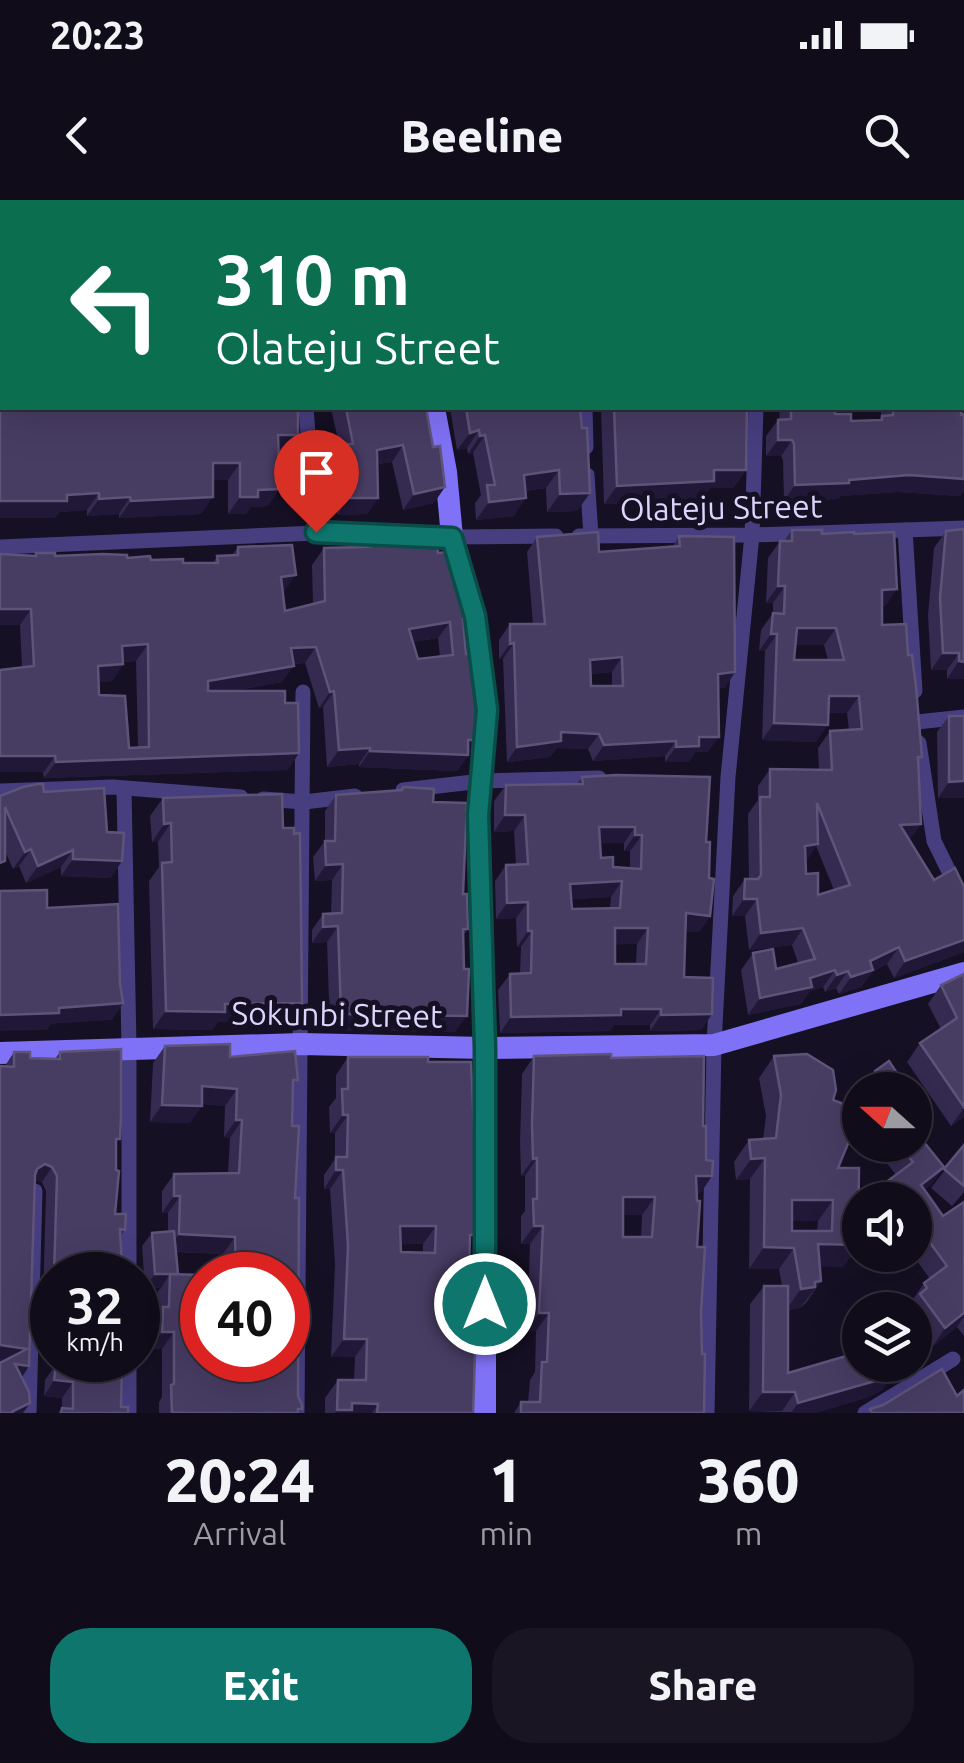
<!DOCTYPE html>
<html lang="en">
<head>
<meta charset="utf-8">
<style>
  :root { --surface:#100c1a; --page:#191523; --text:#f1f3f6; --muted:#9c9ba2; --line:#302c39; --accent:#0f766e }
  body { margin:0; font-family:Ubuntu,sans-serif; background:var(--page); color:var(--text); height:100vh; display:flex; flex-direction:column; font-size:38px; white-space:nowrap }
  * { box-sizing:border-box; margin:0 }
  p { font-size:32px; color:var(--muted) }
  .icon { flex:none; width:55px; height:55px; fill:none; stroke:currentColor; stroke-width:2; stroke-linecap:round; stroke-linejoin:round }
  .map { position:relative; height:1213px; overflow:hidden }
  .side { display:flex; flex-direction:column; background:var(--surface); flex:1 }
  .side>* { flex:none }
  .guide { position:absolute; left:0px; top:0px; width:965px; height:210px; box-shadow:0 10px 40px #0002,0 0 0 2px var(--line); background:#0b6e4f; color:#fff; overflow:hidden }
  .needle { width:65px; rotate:291deg }
  .tools { position:absolute; left:842px; top:872px; display:grid; gap:20px }
  .tools a { display:grid; place-items:center; width:90px; height:90px; border-radius:50%; background:var(--surface); box-shadow:0 10px 40px #0002,0 0 0 2px var(--line); font-size:50px }
  .speed { position:absolute; left:30px; top:1052px; display:flex; gap:20px; font-size:50px; font-weight:700; text-align:center }
  .speed>* { display:grid; place-content:center; width:130px; height:130px; border-radius:50%; background:var(--surface); box-shadow:0 10px 40px #0002,0 0 0 2px var(--line); line-height:1 }
  .speed small { font-size:25px; font-weight:400 }
  .speed .limit { border:15px solid #d22; background:#fff; color:#111 }
  .pin { position:absolute; display:grid; place-items:center; width:85px; height:85px; color:#fff; margin:-102px -42px; border-radius:50% 50% 50% 0; rotate:-45deg; box-shadow:0 0 10px #0007 }
  .pin .icon { rotate:45deg }
  .me { position:absolute; width:110px; margin:-55px; rotate:0deg; stroke-linejoin:round; filter:drop-shadow(0 0 8px #0008) }
  .turn { display:flex; align-items:center; gap:35px; height:210px; padding:0 50px; font-size:45px }
  .turn .icon { width:130px; height:130px; stroke-width:2.5 }
  .turn b { display:block; font-size:70px; line-height:85px }
  .eta { display:flex; justify-content:space-evenly; align-items:center; height:170px; text-align:center }
  .eta b { font-size:60px; font-weight:800; line-height:70px }
  .primary-button { display:flex; gap:20px; margin-top:auto; padding:20px 50px }
  .primary-button a { flex:1; height:115px; border-radius:40px; background:var(--accent); color:#fff; font-size:40px; font-weight:800; line-height:115px; text-align:center }
  .primary-button a+a { background:var(--page); color:var(--text) }
  .status { display:flex; justify-content:space-between; align-items:center; height:70px; padding:0 50px; background:var(--surface); direction:ltr }
  .status svg { height:28px; fill:currentColor }
  header { display:flex; justify-content:space-between; align-items:center; height:130px; padding:0 50px; background:var(--surface); font-size:45px; font-weight:800 }
  .map>svg:first-child { display:block }
  .lines { fill:none; stroke-linecap:round; stroke-linejoin:round }
  .path { stroke:#37abae; stroke-width:2.5; stroke-dasharray:5 8; stroke-linecap:butt }
  .street { stroke:#463e7f; stroke-width:15 }
  .secondary { stroke:#8072f6; stroke-width:22 }
  .rail-casing { stroke:#10c5ed; stroke-width:9 }
  .rail { stroke:#151023; stroke-width:5; stroke-dasharray:15; stroke-linecap:butt }
  .wall { fill:#352a50; fill-rule:evenodd }
  .shaded-wall { fill:#201836 }
  .building { fill:#473c62; stroke:#5e547a; stroke-width:2.5; fill-rule:evenodd }
  .route-casing { stroke:#0a4d48; stroke-width:25 }
  .route { stroke:#0f766e; stroke-width:18 }
  .labels { text-anchor:middle; dominant-baseline:central; stroke-width:10; stroke-linejoin:round; paint-order:stroke }
  .street-label { font-size:32px; fill:#dcd5fc; stroke:#151023 }
</style>
</head>
<body>
<div class="status"><b>20:23</b><svg viewBox="0 0 49 12"><path d="M0 12V9h3v3zM5 12V6h3v6zM10 12V3h3v9zM15 12V0h3v12zM26 1h20v11H26zM47 4h2v5h-2z"/></svg></div>
<header><svg class="icon" aria-label="back" viewBox="0 0 24 24"><path d="M15 5l-7 7 7 7"/></svg>Beeline<svg class="icon" aria-label="search" viewBox="0 0 24 24"><circle cx="10" cy="10" r="6"/><path d="M15 15l6 6"/></svg></header>
<div class="map">
<svg width="964" height="1213" viewBox="0 0 964 1213">
  <rect width="100%" height="100%" fill="#151023"/>
  <g class="lines">
    <polyline class="path" points="357,0 358,2"/>
    <g class="street">
      <polyline points="0,192 2,192"/>
      <polyline points="306,208 316,333"/>
      <polyline points="585,208 586,247"/>
      <polyline points="587,275 591,336"/>
      <polyline points="905,330 915,491"/>
      <polyline points="579,336 752,335 964,328"/>
      <polyline points="0,347 316,333 452,337 556,336"/>
      <polyline points="917,522 964,517"/>
      <polyline points="919,543 934,641 964,702"/>
      <polyline points="124,589 129,847 129,1075"/>
      <polyline points="403,590 482,581 599,578"/>
      <polyline points="0,591 113,587 241,597"/>
      <polyline points="263,599 304,602 355,596"/>
      <polyline points="29,1213 35,991"/>
      <polyline points="129,1213 129,1160"/>
      <polyline points="297,1213 303,492"/>
      <polyline points="707,1213 714,845 728,577 752,335 756,208"/>
      <polyline points="865,1213 953,1159"/>
    </g>
    <g class="secondary">
      <polyline points="434,208 446,272 452,337 475,416 487,509 478,615 485,848 485,1213"/>
      <polyline points="0,853 301,844 485,848 714,845 964,773"/>
    </g>
    <defs>
      <g id="rail">
        <polyline points="424,2 498,0"/>
        <polyline points="0,15 2,15"/>
      </g>
    </defs>
    <use href="#rail" class="rail-casing"/>
    <use href="#rail" class="rail"/>
  </g>
  <g class="wall">
    <polygon points="0,198 286,252 278,252 268,306 251,307 246,314 228,314 228,280 213,280 201,314 119,318 119,314 87,316 87,310 59,312 55,318 0,318"/>
    <polygon points="331,208 426,208 434,303 403,310 392,262 378,264 378,298 367,314 337,315 337,260 341,254"/>
    <polygon points="450,208 580,208 590,293 577,311 547,312 546,288 525,291 514,316 476,320 475,303 481,295 473,253 468,254 467,248 457,250"/>
    <polygon points="601,208 747,208 746,270 733,288 710,288 702,299 604,304"/>
    <polygon points="780,208 835,208 835,214 851,221 879,220 881,217 881,208 962,208 961,215 964,214 964,290 960,296 898,292 840,296 838,299 784,301 783,260 781,256 766,256 766,236 778,220 779,220"/>
    <polygon points="964,329 964,479 947,479 947,470 931,470 928,415 934,348 946,331"/>
    <path d="M792,330l30,4 64,72h-4v19l36,137 3,62 -12,16 25,40 30,7v65l-70,26 -7,-14 -14,7 -12,16 -22,7 -3,-6 -11,4 -2,-5 -13,4 -9,13 -53,11 -7,-45 12,-17 23,16 22,-6 -6,-18 -43,5 -4,-34h-13l1,-20 12,-17h4l-1,-65 10,-14v-14l12,-17 49,1 -1,-22 12,-17 19,-1 -2,-17h-19l-12,29 -54,-2 3,-89h-6l2,-21 12,-17v-10h-7l2,-45 12,-17h4zM796,445h28l4,15h-34zM816,646l18,44 -16,5 -12,-21v-13z"/>
    <path d="M679,336l46,152h-7l-10,64h-13l-6,10h-24v-6l-72,5 -5,-12 -31,-1 -7,9 -43,5 -4,-103h-4v-19l11,-16h23l-6,-72 10,-15 62,15 74,-6zM612,472v14h-21v-12z"/>
    <path d="M238,347l46,45h-1l2,19 28,-7 -1,-39 12,-17 114,5 29,59 -3,12 2,30 13,86 -22,31 -98,-4v-3l-32,3 -4,-60 -4,1 -14,-45 -12,1 -11,18 -50,9 56,79 -244,8 -22,-111 -2,-42h-20v-71l34,2 2,-3 19,3 72,2 56,5h30l4,-7 15,-1zM438,438l2,19 -22,2 -5,-17zM136,461l2,86 -9,1 -30,-53v-13l13,-1 11,-17v-2z"/>
    <polygon points="949,516 964,598 938,598 937,532"/>
    <path d="M582,577l124,65 4,74 -11,16 -14,-1 -1,46 28,37 -11,16 -51,1v-6h-36l-4,6 -110,2 -2,-43 12,-16 10,-1 1,-26h-4l-1,-29 -20,1 -1,-38 11,-16h10l-2,-34 -20,1v-31l12,-16 71,-1zM600,643h24v8h6v18l-17,-2 -12,-9zM611,697l-1,11 -38,1v-10zM615,744h22l-1,20h-21z"/>
    <polygon points="403,587 433,602 463,694 468,729 463,736 455,832 330,830 327,742 312,743 312,730 323,714 331,714 332,680 315,681 313,657 325,641 325,611 336,595 400,590"/>
    <polygon points="44,592 111,678 61,676 61,667 26,683 19,666 13,669 5,651 0,596"/>
    <polygon points="163,598 283,628 302,803 289,821 218,822 212,830 153,829 149,681 159,667 158,642 152,642 150,616"/>
    <polygon points="964,774 964,917 951,926 907,862 920,843 941,829 928,804 941,785"/>
    <path d="M165,846l65,11 63,29 -1,40 6,270 4,13 -3,4h-140v-11l3,-5v-48h-12l1,-25 7,-10v-23l3,-3 -16,-1 -3,-41 10,-13 16,-1v-19h-6v-22l12,-17 54,-1 2,-35 -6,-1 1,-31 -23,-2 -12,19 -40,-1 3,-59zM176,1052l47,2 1,21h64l-86,85 -24,-86z"/>
    <polygon points="14,852 30,858 55,859 60,852 116,945 115,1014 125,1030 120,1037 122,1068 129,1075 52,1075 52,1141 42,1141 46,991 42,982 34,980 29,1166 21,1177 30,1203 23,1213 0,1213 5,866"/>
    <path d="M534,856l77,2 89,136h-3v53l4,65 3,101h-190l7,-11h7l2,-22 5,-8 1,-41h-9l3,-87h-9v-28l4,-5v-35h-4l-1,-34 2,-68zM623,1015h19l-1,22h-18z"/>
    <path d="M774,856l59,44 21,8 6,-8v20l-2,-2 -20,50 21,38 1,-2 -2,41 -15,22 -23,-1 1,15 -15,22 -6,5 -12,2v63l106,-5 1,3 -13,19 -13,7 -54,16 -66,-2 1,-107 14,-18h18l-3,-17h-30l1,-90 -14,1 -2,-18 15,-22 14,-1 3,-23 -7,-38zM792,1021h26l-1,10h-25z"/>
    <path d="M348,857l80,5 49,133 -3,5 -4,42 -1,35 4,136h-148v-15l13,-18h16l1,-23h-24l4,-93 -5,-75h-6v-14l11,-16v-26h-5l-1,-26 7,-9v-23zM401,1044h22v9l-22,-1z"/>
    <polygon points="875,871 904,890 864,890 863,888"/>
    <polygon points="873,945 915,945 944,967 931,985 924,990 943,1016 964,1002 964,1136 957,1127 933,1146 915,1122 915,1110 908,1110 913,1103 912,1101 924,1083 930,1079 913,1055 915,1055 915,1000 863,1000 896,975"/>
    <polygon points="964,945 964,992 952,1006 931,988"/>
    <polygon points="55,1160 128,1160 122,1170 121,1207 128,1213 58,1213 62,1208 62,1198 44,1196 45,1180 54,1167"/>
  </g>
  <g class="shaded-wall">
    <polygon points="0,160 2,160 2,174 0,177"/>
    <polygon points="479,230 467,248 457,250 470,233"/>
    <polygon points="278,235 298,235 286,252 266,252"/>
    <polygon points="485,235 473,253 468,254 480,236"/>
    <polygon points="778,240 792,240 781,256 766,256"/>
    <polygon points="403,245 392,262 366,266 377,250"/>
    <polygon points="213,263 240,263 228,280 201,280"/>
    <polygon points="559,270 546,288 511,293 524,275"/>
    <polygon points="714,270 746,270 733,288 710,288 702,299 604,304 617,286"/>
    <polygon points="909,275 964,279 964,290 960,296 898,292 840,296 838,299 784,301 795,285"/>
    <polygon points="445,287 434,303 403,310 414,294"/>
    <polygon points="280,289 268,306 251,307 246,314 228,314 240,297 258,290"/>
    <polygon points="99,293 87,310 59,312 55,318 0,318 0,301"/>
    <polygon points="590,293 577,311 547,312 560,294"/>
    <polygon points="130,297 119,314 87,316 99,299"/>
    <polygon points="213,297 201,314 119,318 131,301"/>
    <polygon points="349,298 378,298 367,314 337,315"/>
    <polygon points="526,298 514,316 476,320 489,302"/>
    <polygon points="296,375 284,392 269,393 281,377"/>
    <polygon points="778,386 785,386 773,403 766,403"/>
    <polygon points="897,389 886,406 870,407 882,390"/>
    <polygon points="0,409 31,409 20,425 0,425"/>
    <polygon points="450,422 438,438 397,445 409,429"/>
    <polygon points="797,428 836,428 824,445 785,445"/>
    <polygon points="771,434 777,434 765,451 759,451"/>
    <polygon points="514,443 503,459 499,459 510,444"/>
    <polygon points="148,444 136,461 110,463 122,446"/>
    <polygon points="316,447 305,463 279,465 291,448"/>
    <polygon points="943,453 959,453 947,470 931,470"/>
    <polygon points="622,457 612,472 579,475 590,460"/>
    <polygon points="959,461 964,462 964,479 947,479"/>
    <polygon points="123,464 112,481 87,483 98,466"/>
    <polygon points="294,466 282,482 196,497 208,481"/>
    <polygon points="735,472 725,488 707,489 718,474"/>
    <polygon points="334,491 323,507 319,508 330,492"/>
    <polygon points="829,496 859,496 847,513 817,513"/>
    <polygon points="774,523 828,525 816,542 762,540"/>
    <polygon points="561,532 599,534 588,549 557,548 550,557 507,562 517,547"/>
    <polygon points="699,537 719,537 708,552 695,552 689,562 665,562 676,547"/>
    <polygon points="468,540 479,540 457,571 359,567 370,551"/>
    <polygon points="676,541 665,556 593,561 604,545"/>
    <polygon points="370,548 359,564 327,567 339,550"/>
    <polygon points="299,553 288,570 44,578 56,562"/>
    <polygon points="0,556 55,556 44,572 0,572"/>
    <polygon points="964,581 964,598 938,598 949,582"/>
    <polygon points="505,615 525,615 514,631 494,632"/>
    <polygon points="171,623 158,642 152,642 164,624"/>
    <polygon points="921,624 909,641 900,625"/>
    <polygon points="599,627 635,627 624,643 588,644"/>
    <polygon points="635,635 642,635 630,651 624,651"/>
    <polygon points="818,644 806,661 805,646"/>
    <polygon points="31,649 19,666 13,669 25,652"/>
    <polygon points="73,650 61,667 26,683 38,666"/>
    <polygon points="73,659 122,661 111,678 61,676"/>
    <polygon points="343,664 332,680 315,681 326,665"/>
    <polygon points="622,681 611,697 559,700 570,684"/>
    <polygon points="744,699 757,699 745,716 732,716"/>
    <polygon points="528,702 516,718 496,719 507,703"/>
    <polygon points="686,713 710,716 699,732 674,730"/>
    <polygon points="338,726 327,742 312,743 323,727"/>
    <polygon points="615,728 648,728 637,744 604,745"/>
    <polygon points="803,728 792,745 749,750 761,733"/>
    <polygon points="528,731 532,731 521,747 517,747"/>
    <polygon points="964,740 964,752 894,778 905,761"/>
    <polygon points="899,747 887,764 873,771 861,787 839,794 851,777 870,761"/>
    <polygon points="835,770 823,787 810,791 801,804 748,815 760,798"/>
    <polygon points="848,771 836,788 825,792 837,775"/>
    <polygon points="123,803 112,820 51,824 47,830 0,831 0,815 59,808"/>
    <polygon points="302,803 289,821 218,822 212,830 153,829 166,811 225,804"/>
    <polygon points="621,809 661,809 650,825 614,825 610,831 500,833 511,817"/>
    <polygon points="341,814 467,816 455,832 330,830"/>
    <polygon points="712,814 701,830 650,831 661,815"/>
    <polygon points="202,886 237,889 225,906 190,903"/>
    <polygon points="162,905 202,906 190,923 150,922"/>
    <polygon points="964,908 964,917 951,926"/>
    <polygon points="343,915 348,915 335,933 330,933"/>
    <polygon points="236,920 242,920 230,938 224,937"/>
    <polygon points="537,958 525,976 521,976 533,959"/>
    <polygon points="765,958 750,979 736,980 751,959"/>
    <polygon points="45,964 52,967 42,982 34,980 26,984 37,969"/>
    <polygon points="944,967 931,985 912,1000 921,985"/>
    <polygon points="336,970 343,970 330,989 324,989"/>
    <polygon points="696,976 712,976 700,994 684,993"/>
    <polygon points="174,996 180,996 168,1013 162,1013"/>
    <polygon points="623,997 655,997 642,1015 610,1015"/>
    <polygon points="792,1000 833,1000 818,1021 777,1021"/>
    <polygon points="400,1026 436,1026 423,1044 387,1045"/>
    <polygon points="534,1026 543,1026 530,1044 521,1044"/>
    <polygon points="179,1034 235,1037 223,1054 167,1051"/>
    <polygon points="818,1044 858,1045 843,1067 803,1066"/>
    <polygon points="764,1047 794,1048 779,1069 749,1069"/>
    <polygon points="155,1074 170,1074 161,1088 145,1087"/>
    <polygon points="821,1081 800,1108 786,1110 801,1089 815,1082"/>
    <polygon points="539,1113 549,1113 536,1131 527,1131"/>
    <polygon points="964,1113 964,1117 957,1127 933,1146 945,1128"/>
    <polygon points="52,1126 52,1141 42,1141"/>
    <polygon points="162,1132 174,1132 162,1149 150,1149"/>
    <polygon points="344,1139 367,1139 355,1157 331,1157"/>
    <polygon points="0,1145 27,1149 29,1166 19,1182 14,1164 0,1162"/>
    <polygon points="895,1171 882,1190 869,1197 815,1213 791,1213 798,1203"/>
    <polygon points="54,1180 73,1182 62,1198 44,1196"/>
    <polygon points="763,1192 795,1192 782,1211 749,1211"/>
    <polygon points="30,1203 23,1213 12,1213 13,1211"/>
    <polygon points="352,1203 378,1204 372,1213 335,1213 337,1210"/>
  </g>
  <g class="building">
    <rect x="721" y="0" width="25" height="2"/>
    <polygon points="787,0 813,0 814,2 788,2"/>
    <rect x="877" y="0" width="48" height="2"/>
    <polygon points="942,0 964,0 964,42 962,42 962,2 942,2"/>
    <rect x="0" y="16" width="2" height="144"/>
    <rect x="962" y="46" width="2" height="50"/>
    <polygon points="962,117 964,136 962,190"/>
    <polygon points="0,198 2,198 2,208 298,208 298,235 278,235 280,289 258,290 258,297 240,297 240,263 213,263 213,297 131,301 130,297 99,299 99,293 67,295 67,301 0,301"/>
    <polygon points="346,208 426,208 433,247 440,246 445,287 414,294 403,245 377,250 378,298 349,298 348,244 353,244"/>
    <polygon points="466,208 580,208 582,228 587,228 590,293 560,294 559,270 524,275 526,298 489,302 487,285 495,285 485,235 480,236 479,230 470,233"/>
    <polygon points="614,208 747,208 746,270 714,270 714,281 617,286"/>
    <polygon points="791,208 835,208 835,214 851,214 851,221 882,220 882,216 893,215 893,208 962,208 961,215 964,214 964,279 909,275 849,280 849,283 795,285 794,244 792,240 778,240 778,220 791,219"/>
    <polygon points="964,329 964,462 959,461 959,453 943,453 940,398 946,331"/>
    <path d="M792,330h30v4l32,-2v2l40,-2 3,57 -15,1v35l24,-1 2,31h4l4,32 6,70h-4l3,67 -21,1 34,55 21,-12 9,19v53l-59,21 -6,-14 -29,14 3,9 -22,7 -3,-6 -11,4 -2,-5 -25,8 2,9 -52,11 -7,-45 20,-4 3,20 39,-10 -12,-31 -42,5 -4,-34h-13l1,-20h13l3,-4 -1,-78h10v-28l62,1 -2,-39 32,-2 -3,-33h-30l-1,29 -54,-2 3,-89h-6l2,-21 11,1 1,-28h-7l2,-45h12zM797,428h39l8,32h-50zM817,603l33,82 -32,10v-22l-12,1 -1,-28 13,-2z"/>
    <path d="M598,332l1,20 81,-6 -1,-10 55,1 1,135 -17,2 1,63h-20v9l-23,1v-6l-72,4 -5,-11 -38,-2v9l-44,6 -3,-104 -4,1v-20h35l-8,-87zM622,457l1,29h-32l-1,-26z"/>
    <path d="M436,337l2,16 19,-2 13,57 -3,1 1,9 -5,1 3,35 12,-2 5,41 -4,47h-11v15l-98,-4v-3l-31,2 -5,-59 -4,1 -14,-45 -25,1 3,18 -86,15v10h77v12h13l1,50 -243,9 -1,-6h-55v-86l34,-4 -3,-57h-31v-55l36,2v-3h19v3l48,-2 24,1v3l23,-2 1,4 32,-1v4h35l-1,-7 21,-1v-8l54,-2 4,30 -15,2 4,34 40,-10 -1,-53 41,-1zM450,422l3,33 -35,4 -9,-30zM148,444l1,103 -20,1 -4,-52 -26,-1 -1,-29 25,-2 -1,-18z"/>
    <polygon points="949,516 964,516 964,581 949,582"/>
    <path d="M617,575l93,2 -4,65h4l-1,36 5,1 -4,37 -24,-3 -2,64 29,1 -1,36 -51,1v-6h-40v6l-110,2 -1,-43 21,-1 1,-42h-4v-29l-21,1 -1,-38 22,-1 -3,-49h-20l1,-30 77,-1 -1,-7zM599,627h36v8h7l-1,34 -28,-2v-10l-12,1zM622,681l-2,27 -48,1 -2,-25zM615,728h33l-2,36h-31z"/>
    <polygon points="38,584 43,584 44,592 104,588 107,632 124,633 122,661 73,659 73,650 38,666 31,649 25,652 5,607 5,661 0,663 0,596 23,587"/>
    <polygon points="403,587 434,589 433,602 467,603 463,694 467,694 468,729 463,729 464,769 469,769 467,816 341,814 338,726 323,727 323,714 342,713 343,664 326,665 325,641 335,641 336,595 402,590"/>
    <polygon points="282,594 283,628 294,628 294,634 300,633 302,803 225,804 225,812 166,811 162,663 172,662 171,623 164,624 163,598"/>
    <polygon points="47,690 47,708 118,704 120,784 123,803 59,808 59,813 0,815 0,691"/>
    <polygon points="964,774 964,907 920,843 957,818 941,785"/>
    <polygon points="230,844 230,857 295,851 298,880 293,880 292,926 299,926 295,998 299,998 298,1196 302,1205 302,1209 298,1209 298,1213 172,1213 171,1185 174,1184 174,1132 162,1132 163,1107 169,1107 170,1074 202,1075 202,1160 288,1160 288,1075 236,1075 235,1037 179,1034 180,996 174,996 174,974 239,973 242,920 236,920 237,889 202,886 202,906 162,905 165,846"/>
    <polygon points="121,849 121,916 120,939 116,939 116,970 119,971 115,1014 126,1014 125,1030 120,1029 122,1068 128,1067 129,1075 54,1075 57,976 52,967 45,964 37,969 35,975 29,1166 15,1164 29,1192 30,1203 13,1211 13,1213 0,1213 0,1163 27,1149 0,1145 0,866 14,867 14,852 30,852 30,858 60,859 60,852"/>
    <path d="M611,854v4l93,-2 -1,70h3v34l7,1 -1,15h-16l1,25h3l-3,46h8l-4,65 1,42h3l-1,59h-183v-11h19l2,-40h5l2,-49h-10l4,-87h-9l-1,-27h4v-41l-4,1 -1,-34 2,-69zM623,997h32l-3,40h-29z"/>
    <path d="M807,854l26,16 3,20 -3,10 27,10v4l-22,54h21l-1,77 -40,-1 3,37 -6,1v5l-14,2 -7,-41 -30,-1 1,-89 -14,1 -2,-19 27,-2 5,-43 -7,-39zM792,1000h41l-1,31h-40z"/>
    <path d="M348,857h80v5h43l6,133h-3l1,40h-5l-1,42 6,78 -2,58h-96l1,-9 -26,-1v7h-15l1,-30h28l1,-41h-23l4,-93 -5,-76h-7v-13h11l1,-42h-5l-1,-26h6zM400,1026h36l-1,27 -34,-1z"/>
    <polygon points="889,861 906,887 901,890 868,890 882,881 875,871"/>
    <polygon points="915,931 944,967 921,985 943,1016 964,1002 964,1113 945,1128 920,1094 927,1088 924,1083 947,1066 915,1022 915,1000 866,1000 865,998 913,962 899,945 915,945"/>
    <polygon points="964,945 964,986 944,969"/>
    <polygon points="174,1031 178,1074 155,1074 152,1033"/>
    <polygon points="764,1086 788,1086 788,1173 860,1152 860,1165 893,1165 895,1171 882,1179 798,1203 795,1192 763,1192"/>
    <polygon points="918,1135 921,1143 915,1146 915,1136"/>
    <polygon points="65,1160 128,1160 127,1162 122,1162 121,1207 128,1207 128,1213 61,1213 62,1208 73,1209 73,1182 54,1180 56,1165 65,1166"/>
    <polygon points="942,1169 957,1196 964,1190 964,1213 872,1213 870,1209 883,1205"/>
  </g>
  <g class="lines">
    <defs>
      <polyline id="route" points="316,332 452,338 475,416 487,510 478,615 485,848 485,1104"/>
    </defs>
    <use href="#route" class="route-casing"/>
    <use href="#route" class="route"/>
  </g>
  <g class="labels">
    <g class="street-label">
      <text transform="translate(721 307) rotate(-1)">Olateju Street</text>
      <text transform="translate(337 814) rotate(1)">Sokunbi Street</text>
    </g>
  </g>
</svg>
<div class="tools">
<a><svg class="needle" viewBox="-14 -14 28 28"><path d="M0-13l5 13h-10z" fill="#e53935"/><path d="M0 13l5-13h-10z" fill="#9c9ba2"/></svg></a>
<a><svg class="icon" aria-label="sound" viewBox="0 0 24 24"><path d="M4 9h4l5-4v14l-5-4H4zM17 9q2 3 0 6"/></svg></a>
<a><svg class="icon" aria-label="layers" viewBox="0 0 24 24"><path d="M12 4l9 5-9 5-9-5zM3 14l9 5 9-5"/></svg></a>
</div>
<div class="speed"><div>32<small>km/h</small></div><div class="limit">40</div></div>
<div class="pin" style="left:316px;top:332px;background:#d93025"><svg class="icon" aria-label="arrive" viewBox="0 0 24 24"><path d="M6 21V4h12l-3 4 3 4H6"/></svg></div>
<svg class="me" style="left:485px;top:1104px" viewBox="-20 -20 40 40"><circle r="17" fill="#0f766e" stroke="#fff" stroke-width="3"/><path d="M0-11L8 9 0 5-8 9z" fill="#fff"/></svg>
<div class="guide">
<div class="turn"><svg class="icon" aria-label="left" viewBox="0 0 24 24"><path d="M17 20v-9H6M10 6l-5 5 5 5"/></svg><div><b>310 m</b>Olateju Street</div></div>
</div>
</div>
<section class="side">
<div class="eta">
<div><b>20:24</b><p>Arrival</p></div>
<div><b>1</b><p>min</p></div>
<div><b>360</b><p>m</p></div>
</div>
<div class="primary-button"><a>Exit</a><a>Share</a></div>
</section>
</body>
</html>
